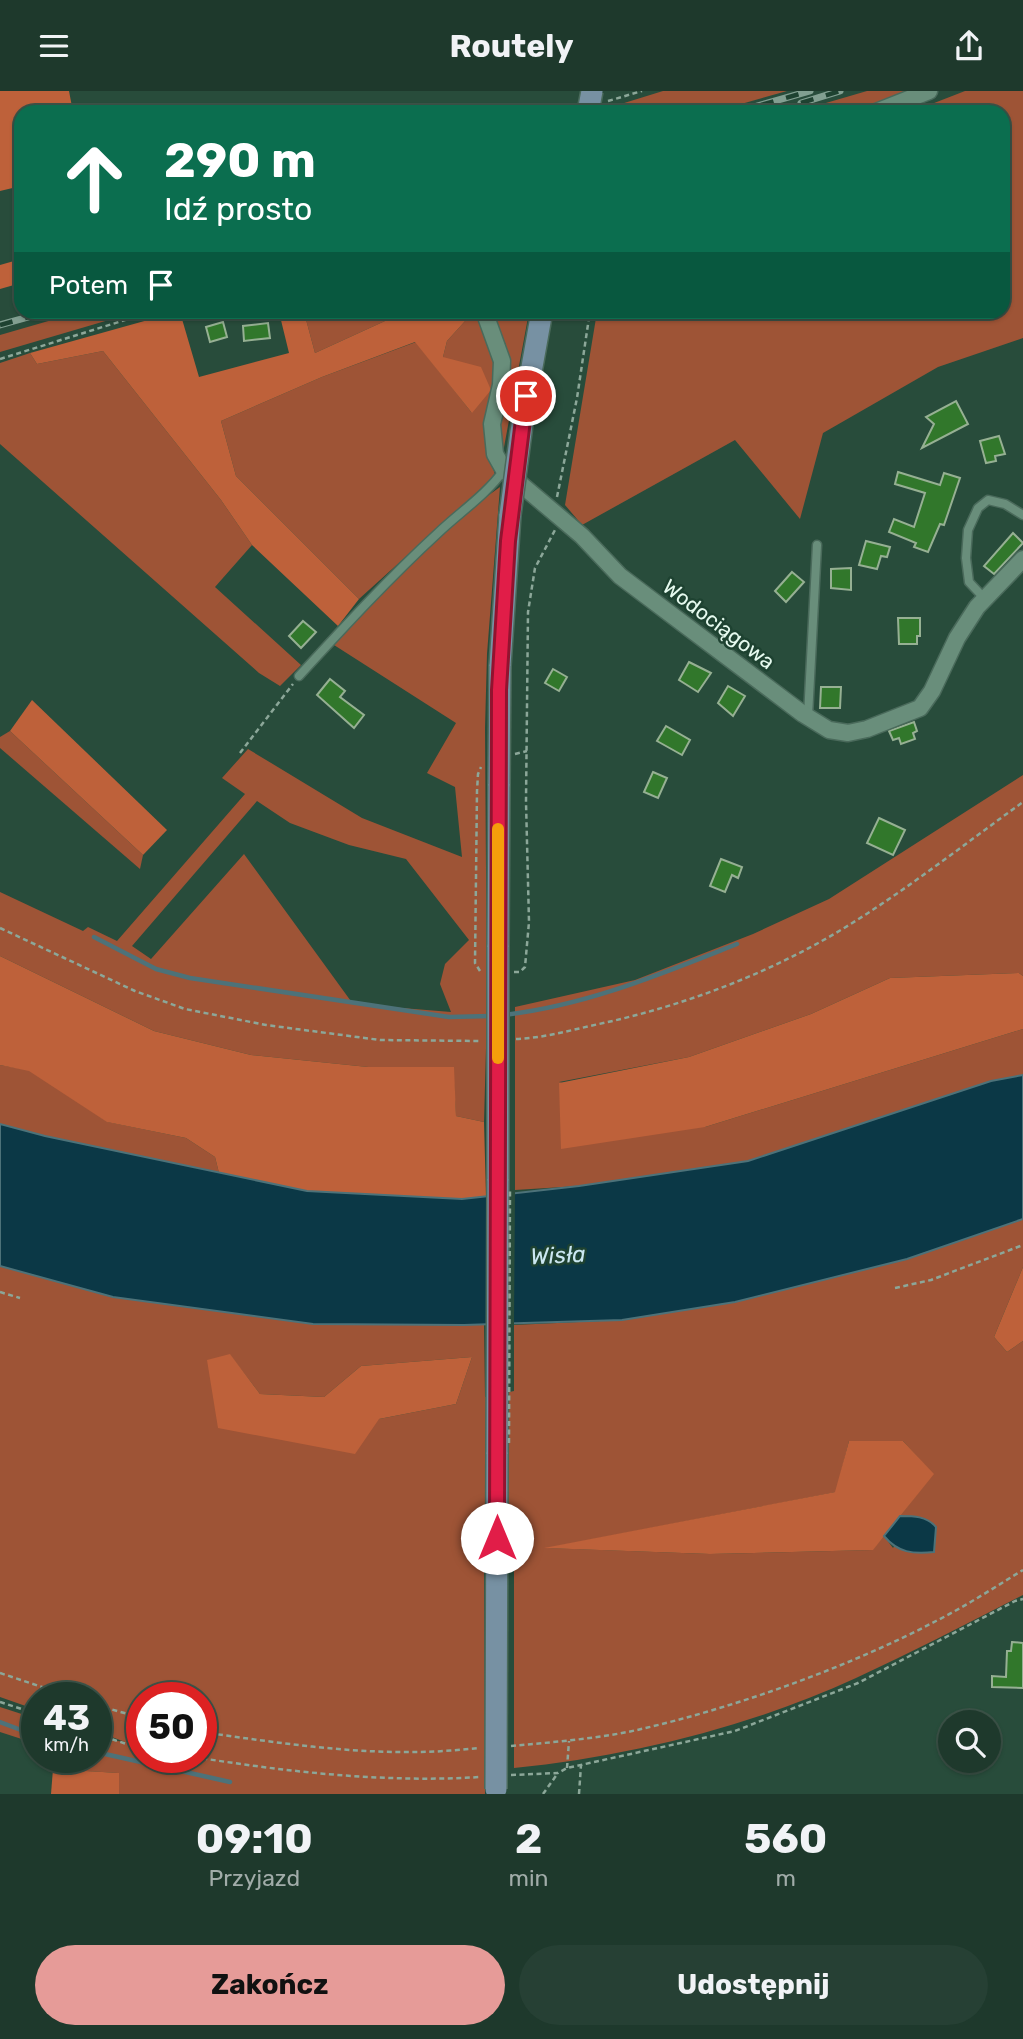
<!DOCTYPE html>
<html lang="pl">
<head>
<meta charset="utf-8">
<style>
  :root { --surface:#1e392c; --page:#264034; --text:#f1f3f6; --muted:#a1aca9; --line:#3c5348; --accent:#e69b98 }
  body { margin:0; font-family:Rubik,sans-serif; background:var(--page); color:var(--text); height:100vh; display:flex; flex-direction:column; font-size:26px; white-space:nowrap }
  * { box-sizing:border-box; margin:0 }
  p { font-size:23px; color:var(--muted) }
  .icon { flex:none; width:38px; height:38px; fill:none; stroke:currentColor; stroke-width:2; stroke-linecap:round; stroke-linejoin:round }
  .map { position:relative; height:1703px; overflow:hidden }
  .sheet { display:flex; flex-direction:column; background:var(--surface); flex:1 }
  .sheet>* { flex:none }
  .hud { position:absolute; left:14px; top:14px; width:996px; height:214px; border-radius:21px; box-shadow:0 2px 5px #0004,0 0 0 2px var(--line); background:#0b6e4f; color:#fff; overflow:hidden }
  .tools { position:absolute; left:938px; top:1619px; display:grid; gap:14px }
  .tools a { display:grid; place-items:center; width:63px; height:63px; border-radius:50%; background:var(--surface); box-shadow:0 2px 5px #0004,0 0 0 2px var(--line); font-size:35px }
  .speed { position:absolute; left:21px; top:1591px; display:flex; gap:14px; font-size:35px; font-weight:700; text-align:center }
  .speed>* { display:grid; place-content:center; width:91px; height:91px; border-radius:50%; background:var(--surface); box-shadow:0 2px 5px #0004,0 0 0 2px var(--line); line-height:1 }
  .speed small { font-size:18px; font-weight:400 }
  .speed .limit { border:10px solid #d22; background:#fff; color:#111 }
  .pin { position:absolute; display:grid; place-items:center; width:60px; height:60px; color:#fff; margin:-30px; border:4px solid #fff; border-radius:50%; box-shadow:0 2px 7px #0007 }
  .me { position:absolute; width:77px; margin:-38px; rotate:0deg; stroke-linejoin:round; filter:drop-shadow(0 0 5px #0008) }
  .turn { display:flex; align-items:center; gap:24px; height:147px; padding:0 35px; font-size:32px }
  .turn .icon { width:91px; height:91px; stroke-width:2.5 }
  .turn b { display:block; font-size:49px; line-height:60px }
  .then { display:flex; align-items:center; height:66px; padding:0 35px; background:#0003; gap:14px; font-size:26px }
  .eta { display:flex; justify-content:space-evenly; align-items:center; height:119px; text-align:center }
  .eta b { font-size:42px; font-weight:700; line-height:49px }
  .primary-button { display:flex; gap:14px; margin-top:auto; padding:14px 35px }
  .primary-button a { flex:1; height:80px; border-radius:42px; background:var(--accent); color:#111; font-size:28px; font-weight:700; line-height:80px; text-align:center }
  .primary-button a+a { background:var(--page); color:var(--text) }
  header { display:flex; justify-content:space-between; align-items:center; height:91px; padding:0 35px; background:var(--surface); font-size:32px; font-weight:700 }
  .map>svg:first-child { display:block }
  .green { fill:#9e5436; fill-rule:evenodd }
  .forest { fill:#be613a }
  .water { fill:#0b3846; stroke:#4d7279; stroke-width:2 }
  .pier { fill:#284c3b }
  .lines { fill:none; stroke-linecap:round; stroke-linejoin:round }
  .stream { stroke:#4d7279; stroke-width:4.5 }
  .building { fill:#31772b; stroke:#96b093; stroke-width:2 }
  .service-casing { stroke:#4a6a5b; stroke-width:11 }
  .minor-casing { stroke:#4a6a5b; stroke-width:19 }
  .secondary-casing { stroke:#4a6a5b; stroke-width:24 }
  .path { stroke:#8ca799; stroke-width:2.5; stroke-dasharray:5 3.5; stroke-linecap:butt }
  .service { stroke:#698e7b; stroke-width:8 }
  .minor { stroke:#698e7b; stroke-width:16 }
  .secondary { stroke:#7791a3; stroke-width:21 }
  .rail-casing { stroke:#829f91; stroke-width:7 }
  .rail { stroke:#1e4231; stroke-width:4.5; stroke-dasharray:13; stroke-linecap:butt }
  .secondary-bridge-casing { stroke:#4a6a5b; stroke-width:24; stroke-linecap:butt }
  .path-bridge { stroke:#8ca799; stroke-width:2.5; stroke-dasharray:5 3.5; stroke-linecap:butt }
  .secondary-bridge { stroke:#7791a3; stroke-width:21 }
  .route-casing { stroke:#92132f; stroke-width:18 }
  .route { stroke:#e11d48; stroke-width:12 }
  .slow { stroke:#f59e0b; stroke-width:12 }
  .labels { text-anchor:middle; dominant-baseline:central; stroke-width:5; stroke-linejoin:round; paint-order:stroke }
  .street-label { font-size:21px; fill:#e6faef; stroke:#1e4231 }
  .water-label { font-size:23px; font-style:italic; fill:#cbe7f1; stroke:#1e4231 }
</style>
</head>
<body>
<header><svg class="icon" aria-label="menu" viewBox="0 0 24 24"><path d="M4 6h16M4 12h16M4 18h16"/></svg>Routely<svg class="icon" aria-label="share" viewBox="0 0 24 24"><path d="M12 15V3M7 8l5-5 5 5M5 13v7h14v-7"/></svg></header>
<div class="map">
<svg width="1023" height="1703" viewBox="0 0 1023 1703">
  <rect width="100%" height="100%" fill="#284c3b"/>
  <g class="green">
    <polygon points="663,0 787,0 713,21 607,21 608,17"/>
    <polygon points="867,0 925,0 876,21 795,21"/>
    <polygon points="965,0 1023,0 1023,247 938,276 823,342 800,428 735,349 582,434 565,414 597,221 1003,220 1003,21 911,21"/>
    <polygon points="83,220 136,221 0,261 0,244"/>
    <polygon points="304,221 420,221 385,230 315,262"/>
    <polygon points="463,221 477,221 497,277 491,299 487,349 495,385 359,508 236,385 221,330 322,286 416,251 472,322 443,266 447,250 466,229"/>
    <polygon points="492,221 529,221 502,367 497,338 505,295 506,254"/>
    <polygon points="103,260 221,409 252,454 215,496 301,574 280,595 259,582 0,353 0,272 30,262 37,273"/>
    <path d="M500,396l-13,167 -2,74 2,284 -3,110 -28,-6 -3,-49h-85l-117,-12 -97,-24 -154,-75v-64l83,39 5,-4 29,14 128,-147 -23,-16 26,-29 114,69 100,39 -7,-70 -28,-14 29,-50 -122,-78 105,-114zM257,710l33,22 59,22 57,14 63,81 -24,24 -5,20 11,28 -98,-8 -109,-150 -93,105 -19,-13z"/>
    <polygon points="10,640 143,764 140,778 0,657 0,646"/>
    <polygon points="1023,684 1023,885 1019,882 890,887 811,923 689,966 559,991 705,1036 1023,938 1023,984 991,990 748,1070 579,1095 515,1099 515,916 635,889 753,843 829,808"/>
    <polygon points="0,974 29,979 108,1031 186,1047 215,1066 219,1082 45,1045 0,1033"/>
    <path d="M1023,1128v48l-29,70 13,15 16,-11v254c-55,28 -110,57 -167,83 -107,49 -225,78 -342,90v-214l-30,6 1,234h-366l-1,-21 -65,-4 2,-12h41v-19l29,4 -29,-11v-34h-59v13l-37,-13v-431l113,31 200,27h171l1,73 29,-6v-66l108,-5 113,-18 172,-43zM230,1264l30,39 64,3 37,-31 111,-9 -16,47 -77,15 -161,9zM849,1350h54l30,33 -33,42h14l-21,32 -9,-12 -12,14 -162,4 -162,-6 288,-56zM142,1606h59v60h-59z"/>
    <polygon points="0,1616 37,1628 37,1653 0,1641"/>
  </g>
  <g class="forest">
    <polygon points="0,0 69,0 73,21 21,21 21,95 0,100"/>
    <polygon points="21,168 21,192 0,198 0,174"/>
    <polygon points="279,221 304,221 315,262 385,230 420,221 463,221 466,229 447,250 443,266 481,276 491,299 472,322 415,251 322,286 221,330 236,385 359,508 338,535 252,454 221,409 103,260 37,273 30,262 148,229 182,228 199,286 289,262"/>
    <polygon points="32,609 167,739 143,764 10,640"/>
    <polygon points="0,865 154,940 251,964 368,976 454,976 456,1025 484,1031 486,1105 462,1108 307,1100 219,1082 215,1066 186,1047 107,1031 29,980 0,974"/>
    <polygon points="1019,882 1023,885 1023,938 705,1036 561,1058 559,992 689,966 811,923 890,887"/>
    <polygon points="1023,1176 1023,1250 1007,1261 994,1246"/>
    <polygon points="230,1263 260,1303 324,1306 361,1275 472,1266 456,1313 379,1328 355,1363 218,1337 207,1269"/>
    <polygon points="849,1350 903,1350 934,1383 873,1459 710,1463 544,1457 835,1401"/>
    <polygon points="53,1678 119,1682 119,1703 51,1703"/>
  </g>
  <g class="water">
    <polygon points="1023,984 1023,1128 907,1168 735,1211 622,1229 464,1234 313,1233 113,1206 0,1175 0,1033 45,1045 307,1100 462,1108 579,1095 748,1070 991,990"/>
    <path d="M900,1425c13,0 27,0 36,11l-2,25c-21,2 -36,1 -50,-16z"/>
  </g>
  <polygon class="pier" points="515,1098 514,1236 487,1236 487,1101"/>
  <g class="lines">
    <g class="stream">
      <polyline points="94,846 156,878 190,887 449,926 491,925"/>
      <path d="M503,924c82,-9 158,-41 234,-71"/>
      <polyline points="0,1631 37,1645"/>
      <polyline points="96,1661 230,1691"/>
    </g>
  </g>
  <g class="building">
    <polygon points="223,231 227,246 210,251 206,236"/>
    <polygon points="268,232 270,247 244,250 243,235"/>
    <polygon points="956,310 968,333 922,357 934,333 926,326"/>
    <polygon points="999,345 1005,363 995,365 996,370 986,372 980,350"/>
    <polygon points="898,381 940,394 944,382 960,387 944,434 940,433 928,461 914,456 916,452 889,441 894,428 914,436 925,402 895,393"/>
    <polygon points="1013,442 1023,452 994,483 984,475"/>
    <polygon points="866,450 890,456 887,466 881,465 877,478 859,474"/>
    <polygon points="851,477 851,499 831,497 831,478"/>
    <polygon points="792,481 804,491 786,511 775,500"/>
    <polygon points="898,527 920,527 920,545 917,545 917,553 899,553"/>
    <polygon points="303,530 316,541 301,557 289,545"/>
    <polygon points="689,571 711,582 698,601 679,589"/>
    <polygon points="553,578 567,586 559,600 545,592"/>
    <polygon points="330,588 345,600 340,606 364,624 354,637 317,604"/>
    <polygon points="728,595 745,605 733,625 718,612"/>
    <polygon points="821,596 841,596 840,617 820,617"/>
    <polygon points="914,631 917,640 913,642 915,648 901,653 899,647 893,649 889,640"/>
    <polygon points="666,635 690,649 682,664 657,650"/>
    <polygon points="653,681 667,687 658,707 644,701"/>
    <polygon points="879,727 905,739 893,764 867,752"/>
    <polygon points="721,768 742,776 738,787 732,784 725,801 710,795"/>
    <polygon points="1012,1551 1023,1552 1023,1597 992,1596 992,1585 1006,1586 1007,1560 1011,1560"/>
  </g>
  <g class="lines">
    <defs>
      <g id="service">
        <polyline points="985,508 969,491 966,467 968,439 978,417 988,409 1005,413 1023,424"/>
        <path d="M299,585c45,-49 90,-98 139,-143 22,-21 48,-38 66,-63"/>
        <polyline points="808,625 817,454"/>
      </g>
      <g id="minor">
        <polyline points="876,21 929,0"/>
        <polyline points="484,220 502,270 501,294 492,333 495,363 504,379 582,445 620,485 803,623 829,639 848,642 867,638 920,617 932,600 957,547 977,516 1023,468"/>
      </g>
      <g id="secondary">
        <polyline points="523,326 542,220"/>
        <polyline points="500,575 510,424"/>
        <polyline points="498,856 499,693"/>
        <polyline points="497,1363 498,1088"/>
      </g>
    </defs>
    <use href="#service" class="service-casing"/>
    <use href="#minor" class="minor-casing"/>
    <use href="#secondary" class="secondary-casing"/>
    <g class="path">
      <polyline points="608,10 642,0"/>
      <polyline points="0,268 154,220"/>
      <polyline points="557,406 577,307 590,220"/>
      <polyline points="240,662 293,593"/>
      <polyline points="515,663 527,660"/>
      <polyline points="0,837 135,900 185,918 266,934 380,949 481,950"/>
      <polyline points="480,880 475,872 477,700 478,683 481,676"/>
      <polyline points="514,881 520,881 525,876 529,831 526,711 528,521 535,477 555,439"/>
      <path d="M516,948c28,-1 55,-9 83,-15 88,-19 174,-52 250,-99 60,-37 117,-82 174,-123"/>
      <polyline points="895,1197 931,1189 1023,1154"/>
      <polyline points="0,1201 20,1207"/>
      <polyline points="0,1582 72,1606"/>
      <polyline points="0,1611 37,1623"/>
      <polyline points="96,1614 142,1627"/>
      <path d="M201,1641c72,10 142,21 215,20 21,0 43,-2 64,-4"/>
      <polyline points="96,1643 142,1658"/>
      <path d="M511,1655c42,-4 85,-7 126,-16 97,-22 212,-63 299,-109 30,-15 59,-34 87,-51"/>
      <path d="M194,1666c94,15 192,26 286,20"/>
      <polyline points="567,1677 569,1650"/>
      <polyline points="511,1684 558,1682 567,1677 735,1640 858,1592 1015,1510 1023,1508"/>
      <polyline points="543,1703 558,1682"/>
      <polyline points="579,1703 581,1674"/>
    </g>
    <use href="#service" class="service"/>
    <use href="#minor" class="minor"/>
    <use href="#secondary" class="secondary"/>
    <defs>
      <g id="rail">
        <polyline points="801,12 840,0"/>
        <polyline points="736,21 810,0"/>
        <polyline points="0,234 50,220"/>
      </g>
    </defs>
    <use href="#rail" class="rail-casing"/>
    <use href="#rail" class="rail"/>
    <defs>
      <g id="secondary-bridge">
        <polyline points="588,21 592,0"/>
        <polyline points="510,424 523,326"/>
        <polyline points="499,693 500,575"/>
        <polyline points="498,1088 498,856"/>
        <polyline points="496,1698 497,1363"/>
      </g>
    </defs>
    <use href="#secondary-bridge" class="secondary-bridge-casing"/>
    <polyline class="path-bridge" points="509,1352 510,1100"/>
    <use href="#secondary-bridge" class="secondary-bridge"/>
  </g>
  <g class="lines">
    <defs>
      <polyline id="route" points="497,1447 499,599 508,450 526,305"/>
    </defs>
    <use href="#route" class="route-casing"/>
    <use href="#route" class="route"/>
    <polyline class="slow" points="498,967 498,738"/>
  </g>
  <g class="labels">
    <g class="street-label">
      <text transform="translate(719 533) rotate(37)">Wodociągowa</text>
    </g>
    <g class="water-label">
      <text transform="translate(558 1164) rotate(-3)">Wisła</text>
    </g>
  </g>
</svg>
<div class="tools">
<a><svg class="icon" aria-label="search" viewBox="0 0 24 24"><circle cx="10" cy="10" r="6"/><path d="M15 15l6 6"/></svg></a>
</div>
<div class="speed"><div>43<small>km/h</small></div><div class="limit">50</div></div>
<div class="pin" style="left:526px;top:305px;background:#d93025"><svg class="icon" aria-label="arrive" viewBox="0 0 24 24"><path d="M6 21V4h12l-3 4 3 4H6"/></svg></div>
<svg class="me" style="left:497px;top:1447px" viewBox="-20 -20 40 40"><circle r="19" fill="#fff"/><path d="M0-13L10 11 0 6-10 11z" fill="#e11d48"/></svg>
<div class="hud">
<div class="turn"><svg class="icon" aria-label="ahead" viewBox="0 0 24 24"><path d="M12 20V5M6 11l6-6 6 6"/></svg><div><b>290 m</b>Idź prosto</div></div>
<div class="then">Potem<svg class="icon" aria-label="arrive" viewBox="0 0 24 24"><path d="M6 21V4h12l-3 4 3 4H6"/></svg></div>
</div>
</div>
<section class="sheet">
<div class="eta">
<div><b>09:10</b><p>Przyjazd</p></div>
<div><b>2</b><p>min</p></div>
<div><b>560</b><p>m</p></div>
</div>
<div class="primary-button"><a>Zakończ</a><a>Udostępnij</a></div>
</section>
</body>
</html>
